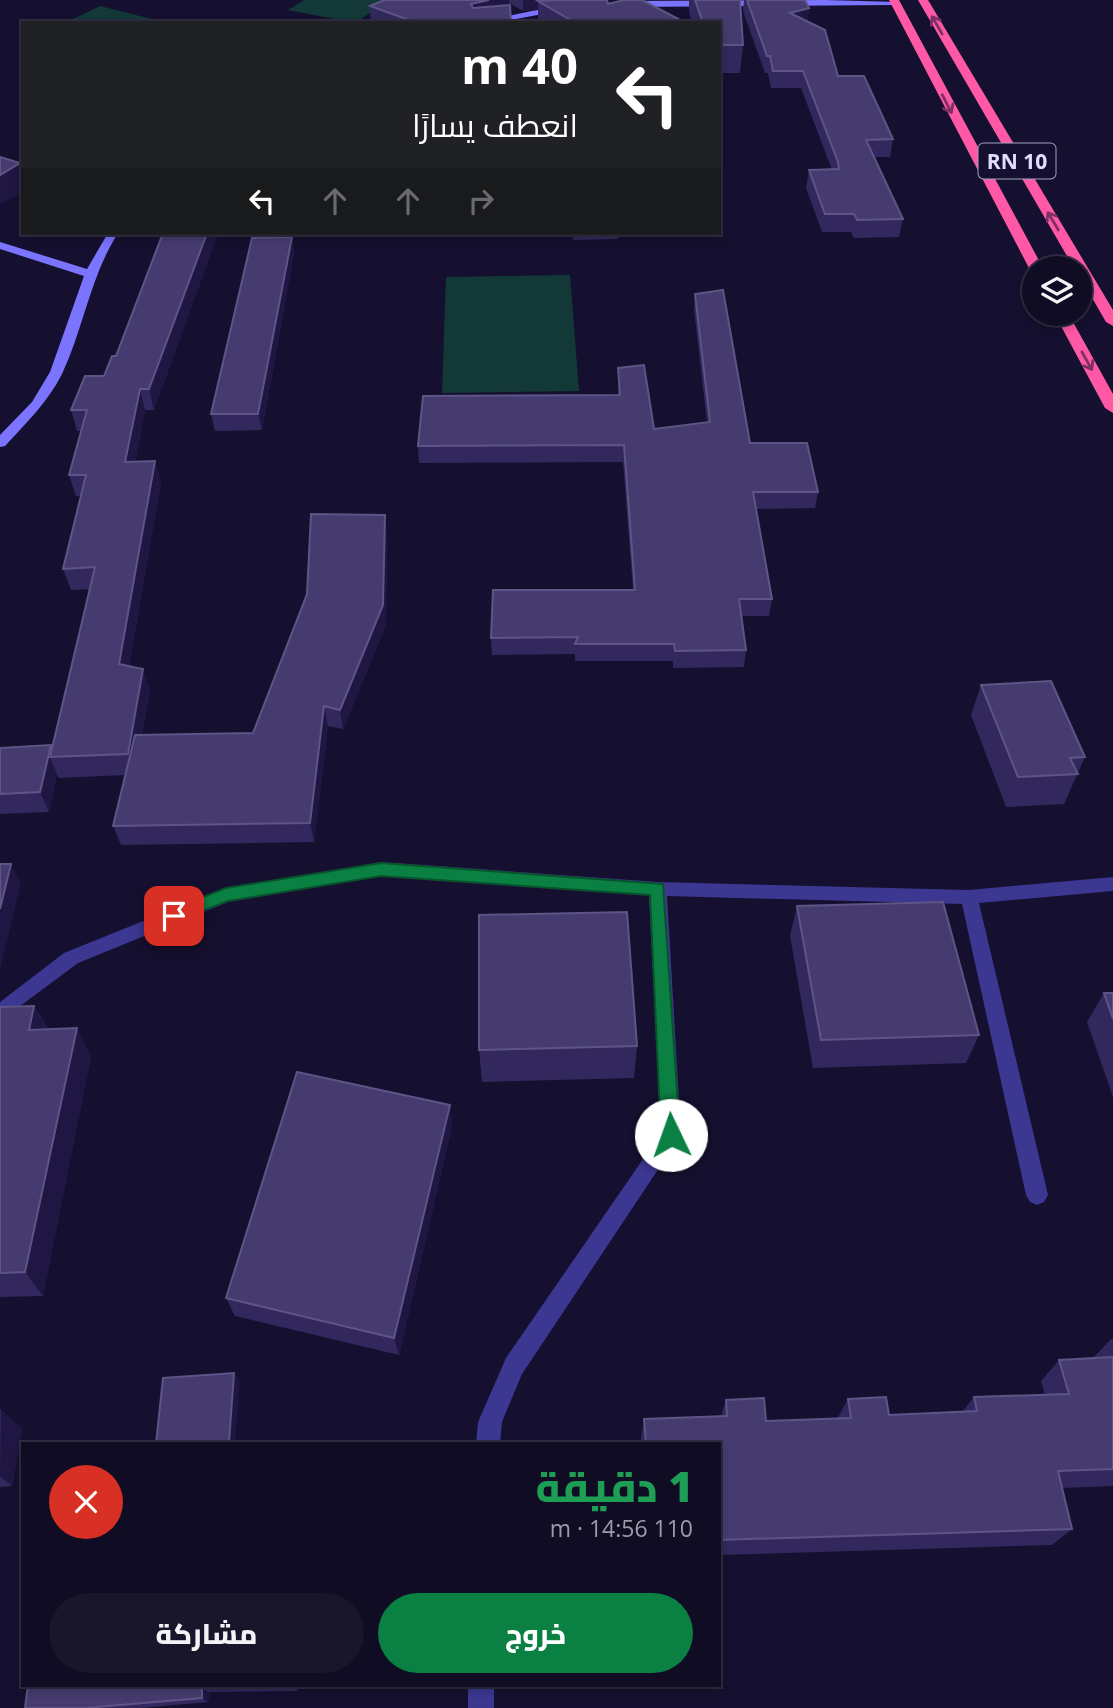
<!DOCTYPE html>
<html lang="ar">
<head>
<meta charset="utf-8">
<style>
  :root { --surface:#100c23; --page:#19152b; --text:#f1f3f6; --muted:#9c9ba6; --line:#302c41; --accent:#0b8043 }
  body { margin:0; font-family:"Open Sans",Cairo,sans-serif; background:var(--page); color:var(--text); direction:rtl; height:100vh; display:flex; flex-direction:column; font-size:26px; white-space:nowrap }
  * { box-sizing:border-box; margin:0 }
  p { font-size:23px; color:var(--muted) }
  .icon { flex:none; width:38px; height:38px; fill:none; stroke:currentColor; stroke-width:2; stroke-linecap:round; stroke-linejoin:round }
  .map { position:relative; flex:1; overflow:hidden; direction:ltr }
  .side { position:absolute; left:21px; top:1442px; width:700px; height:245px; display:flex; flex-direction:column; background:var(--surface); border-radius:0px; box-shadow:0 4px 10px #0003,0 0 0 2px var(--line); direction:rtl }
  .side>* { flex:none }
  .guide { position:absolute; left:21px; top:21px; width:700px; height:214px; border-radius:0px; box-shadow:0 4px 10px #0003,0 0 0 2px var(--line); direction:rtl; background:#202124; color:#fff; overflow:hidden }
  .fabs { position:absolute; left:1022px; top:256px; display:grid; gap:14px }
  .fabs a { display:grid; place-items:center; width:70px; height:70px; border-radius:50%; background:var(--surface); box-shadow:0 4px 10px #0003,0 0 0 2px var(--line); font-size:35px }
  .pin { position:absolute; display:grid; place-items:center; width:60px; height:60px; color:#fff; margin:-30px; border-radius:14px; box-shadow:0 4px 10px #0006 }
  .me { position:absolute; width:77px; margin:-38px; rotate:357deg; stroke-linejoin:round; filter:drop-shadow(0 0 5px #0008) }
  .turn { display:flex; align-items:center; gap:24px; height:147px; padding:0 28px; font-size:32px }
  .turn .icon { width:91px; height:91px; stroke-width:2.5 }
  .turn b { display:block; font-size:49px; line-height:60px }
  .lanes { display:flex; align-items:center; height:66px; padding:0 28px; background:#0003; justify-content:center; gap:35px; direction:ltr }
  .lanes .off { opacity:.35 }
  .round { display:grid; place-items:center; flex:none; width:74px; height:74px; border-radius:37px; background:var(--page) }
  .summary { display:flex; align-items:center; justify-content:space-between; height:119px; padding:0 28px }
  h1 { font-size:42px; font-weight:800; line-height:52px; color:#1e9e55 }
  .primary-button { display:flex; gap:14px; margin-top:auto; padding:14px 28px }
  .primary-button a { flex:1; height:80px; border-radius:42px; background:var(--accent); color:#fff; font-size:28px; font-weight:800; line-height:80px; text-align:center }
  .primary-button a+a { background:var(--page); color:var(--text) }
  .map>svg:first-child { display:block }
  .green { fill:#123938 }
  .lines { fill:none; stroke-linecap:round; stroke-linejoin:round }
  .street { fill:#3c3791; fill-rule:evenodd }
  .secondary { fill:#7a74ff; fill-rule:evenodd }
  .highway { fill:#ff58a6; fill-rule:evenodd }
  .wall { fill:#33285d }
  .shaded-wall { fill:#1f1643 }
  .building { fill:#463b6f; stroke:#5e5485; stroke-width:2 }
  .oneway { stroke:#7e3065 }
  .route { fill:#0b8043; stroke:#07532c; stroke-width:2 }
  .labels { text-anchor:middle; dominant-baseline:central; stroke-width:7; stroke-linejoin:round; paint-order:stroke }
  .shield { fill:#15102f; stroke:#a4a0c1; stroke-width:2 }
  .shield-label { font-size:21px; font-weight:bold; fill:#e2ddff }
</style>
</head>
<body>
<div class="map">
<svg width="1113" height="1708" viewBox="0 0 1113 1708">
  <rect width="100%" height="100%" fill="#15102f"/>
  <g class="green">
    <polygon points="304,0 390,0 355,23 288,10"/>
    <polygon points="100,6 152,19 153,23 65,23"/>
    <polygon points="570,275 579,391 442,393 446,277"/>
  </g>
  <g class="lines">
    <g class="street">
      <polygon points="381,862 658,882 969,890 1113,877 1113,891 979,903 1048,1195 1044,1202 1037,1205 1030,1202 1026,1195 962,904 667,896 681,1135 522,1374 502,1422 500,1444 476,1444 478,1422 506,1358 661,1133 649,895 381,876 228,902 78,963 0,1021 0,1002 64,953 220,890"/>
      <rect x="468" y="1685" width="26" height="23"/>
    </g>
    <g class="secondary">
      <polygon points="824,0 899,2 895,5 627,7 623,4 627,1"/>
      <polygon points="561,5 564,10 494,23 474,23"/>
      <path d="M108,233h10c-28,44 -34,94 -56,141 -14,28 -36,49 -57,72l-5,1v-12l32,-33 18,-30 34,-96 -84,-27v-7l87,27z"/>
    </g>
    <g class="highway">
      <polygon points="889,0 899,0 1043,268 1034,268 1034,272 1029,268"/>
      <polygon points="918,0 928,0 1113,310 1113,326 1106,322 1080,277 1080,268 1074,268"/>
      <polygon points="1054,313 1068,313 1113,394 1113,413 1105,408"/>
    </g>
  </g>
  <g class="wall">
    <polygon points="384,0 607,0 608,4 686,23 543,23 538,20 538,10 523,11 509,3 511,23 371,23 370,6"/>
    <polygon points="685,0 740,0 743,45 740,73 719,73 719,23 692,23 689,12 689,0"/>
    <polygon points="744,0 809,8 807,22 838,76 893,139 890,157 874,157 903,219 899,237 854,238 851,232 822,232 806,188 809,170 832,170 801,88 771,88 768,73 765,73 743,11"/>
    <polygon points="163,233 218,233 154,410 145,410 135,462 155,461 161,482 129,666 150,690 142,735 253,733 387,535 386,625 343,729 328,726 314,842 121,845 113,826 126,775 59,778 57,774 49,812 0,814 0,748 51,745 52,749 90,589 71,590 63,569 81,496 76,496 69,475 81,431 77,431 71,410 104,376 116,356"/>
    <polygon points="542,233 618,233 618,239 573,240 572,233 542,234"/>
    <polygon points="292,237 294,253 262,430 215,431 211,414"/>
    <polygon points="695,294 750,443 818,492 815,508 756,509 772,599 769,616 741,616 746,650 744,667 673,668 673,661 575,661 575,654 492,655 491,638 633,590 623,462 419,463 418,446 618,395 618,368 654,429 707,422 694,310"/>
    <polygon points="981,685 1085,757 1064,804 1006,807 971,715"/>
    <polygon points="797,906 979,1035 966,1063 813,1068 790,936"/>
    <polygon points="1104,993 1113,993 1113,1097 1087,1022"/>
    <polygon points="34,1006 48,1029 91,1056 43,1296 0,1297 0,1007"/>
    <polygon points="637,1046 634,1078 482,1082 479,1050"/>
    <polygon points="452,1126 399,1355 235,1316 226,1298"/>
    <polygon points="1111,1339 1113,1339 1113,1486 1062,1488 1072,1529 1052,1545 719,1555 719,1444 641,1444 641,1438 644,1419 721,1416 726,1400 766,1421 837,1419 848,1399 889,1415 962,1412 974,1397 1045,1395 1041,1381 1059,1360 1093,1358"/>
    <polygon points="0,1409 22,1429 12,1486 0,1487"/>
    <polygon points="28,1685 298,1685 298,1691 209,1692 208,1702 141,1708 25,1708"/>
  </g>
  <g class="shaded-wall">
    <polygon points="489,0 509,0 509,14 472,21 471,4"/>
    <polygon points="523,0 604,0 538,1 538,10 523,11"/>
    <polygon points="809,8 807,24 790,13"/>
    <polygon points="20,163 23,171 23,192 0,205 0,175"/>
    <polygon points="207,233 218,233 154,410 149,389"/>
    <polygon points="292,237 294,253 262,430 258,414"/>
    <polygon points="140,389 145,410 131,483 125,462"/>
    <polygon points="155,461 161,482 126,685 119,664"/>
    <polygon points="385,515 387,535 386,625 343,729 340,710"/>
    <polygon points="143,669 150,690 135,774 128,754"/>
    <polygon points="324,706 328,726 314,842 310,823"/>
    <polygon points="51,745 56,757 50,757 57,774 49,812 40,792"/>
    <polygon points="11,864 21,883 0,971 0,909"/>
    <polygon points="34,1006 50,1034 29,1030"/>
    <polygon points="77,1028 91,1056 43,1296 25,1272"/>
    <polygon points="450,1105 452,1126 399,1355 394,1338"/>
    <polygon points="234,1373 240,1382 235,1444 230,1444 229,1442"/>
    <polygon points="1,1409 22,1429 12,1486 0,1476"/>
    <polygon points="293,1685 298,1685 298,1691 293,1686"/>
    <polygon points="202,1688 209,1692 208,1702 202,1698"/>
  </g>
  <g class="building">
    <polygon points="384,0 489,0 471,4 473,8 510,5 511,23 417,23 370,6"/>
    <polygon points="555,0 607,0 608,4 624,0 642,0 686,23 576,23 538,1"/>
    <polygon points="695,0 740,0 743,45 719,45 719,23 703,23"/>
    <polygon points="747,0 805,0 809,8 790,13 825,30 838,76 864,76 893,139 866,140 903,219 857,220 854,214 825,214 809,170 839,169 838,162 803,71 773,71 770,56 767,56"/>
    <polygon points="0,157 20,163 0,175"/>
    <polygon points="163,233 207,233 149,389 140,389 125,462 155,461 119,664 143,669 128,754 50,757 95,567 63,569 86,475 69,475 87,410 71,410 85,376 104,376 112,356 116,356"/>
    <polygon points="292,237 258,414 211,414 252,238"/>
    <polygon points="723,290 750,443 807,443 818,492 753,492 772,599 739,599 746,650 675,651 674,644 575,644 578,637 491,638 493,590 635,590 624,445 418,446 423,396 620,395 618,368 644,365 654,429 710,422 695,294"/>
    <polygon points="311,514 385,515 383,605 340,710 324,706 310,823 113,826 135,735 253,733 307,594"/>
    <polygon points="1051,681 1085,757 1070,758 1078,774 1018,777 981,685"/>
    <polygon points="51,745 40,792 0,794 0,748"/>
    <polygon points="0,864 11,864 0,909"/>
    <polygon points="943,902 979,1035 821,1040 797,906"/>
    <polygon points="627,912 637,1046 479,1050 479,915"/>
    <polygon points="1104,993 1113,993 1113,1019"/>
    <polygon points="34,1006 29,1030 77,1028 25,1272 0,1273 0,1007"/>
    <polygon points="297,1072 450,1105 394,1338 226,1298"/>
    <polygon points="1113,1357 1113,1469 1058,1471 1072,1529 719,1540 719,1444 646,1444 644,1419 727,1416 726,1400 764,1398 766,1421 851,1418 848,1399 886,1397 889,1415 977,1411 974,1397 1069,1394 1059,1360"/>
    <polygon points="234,1373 229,1442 221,1444 156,1444 163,1378"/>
    <polygon points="28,1685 293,1685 293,1686 202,1688 202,1698 85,1708 25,1708"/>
  </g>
  <defs><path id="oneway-shaft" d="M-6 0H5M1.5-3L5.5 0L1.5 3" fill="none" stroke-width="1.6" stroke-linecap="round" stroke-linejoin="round" transform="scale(1.75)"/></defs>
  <g class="oneway">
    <use href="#oneway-shaft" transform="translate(937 25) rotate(-120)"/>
    <use href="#oneway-shaft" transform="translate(947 104) rotate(63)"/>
    <use href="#oneway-shaft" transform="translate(1053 221) rotate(-121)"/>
    <use href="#oneway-shaft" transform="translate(1087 361) rotate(61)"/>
  </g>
  <polygon class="route" points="381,863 663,884 680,1135 677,1141 671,1144 664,1141 661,1135 650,895 381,876 228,901 174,922 166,916 168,911 226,888"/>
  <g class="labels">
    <rect class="shield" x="978.5" y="143.5" width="77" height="35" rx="5"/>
    <g class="shield-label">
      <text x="1017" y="161">RN 10</text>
    </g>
  </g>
</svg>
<div class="fabs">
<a><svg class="icon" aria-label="layers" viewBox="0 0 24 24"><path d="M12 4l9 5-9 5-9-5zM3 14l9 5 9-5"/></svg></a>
</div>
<div class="pin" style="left:174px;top:916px;background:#d93025"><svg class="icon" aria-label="arrive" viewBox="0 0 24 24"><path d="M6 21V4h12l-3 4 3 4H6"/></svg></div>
<svg class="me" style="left:671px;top:1135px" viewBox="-20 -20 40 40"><circle r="19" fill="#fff"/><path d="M0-13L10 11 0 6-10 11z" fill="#0b8043"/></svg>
<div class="guide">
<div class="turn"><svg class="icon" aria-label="left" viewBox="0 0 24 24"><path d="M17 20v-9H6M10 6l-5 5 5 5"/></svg><div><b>40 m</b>انعطف يسارًا</div></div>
<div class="lanes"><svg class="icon" aria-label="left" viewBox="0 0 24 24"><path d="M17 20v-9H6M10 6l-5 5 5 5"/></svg><svg class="icon off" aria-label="ahead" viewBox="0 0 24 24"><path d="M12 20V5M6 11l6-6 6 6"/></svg><svg class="icon off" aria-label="ahead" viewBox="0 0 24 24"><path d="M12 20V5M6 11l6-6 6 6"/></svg><svg class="icon off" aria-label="right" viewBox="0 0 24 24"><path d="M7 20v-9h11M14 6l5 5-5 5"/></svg></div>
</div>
<section class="side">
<div class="summary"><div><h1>1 دقيقة</h1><p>110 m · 14:56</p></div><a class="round" style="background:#d93025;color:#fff"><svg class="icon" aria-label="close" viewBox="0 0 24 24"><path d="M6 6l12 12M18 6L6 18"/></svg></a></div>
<div class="primary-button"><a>خروج</a><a>مشاركة</a></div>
</section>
</div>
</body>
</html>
